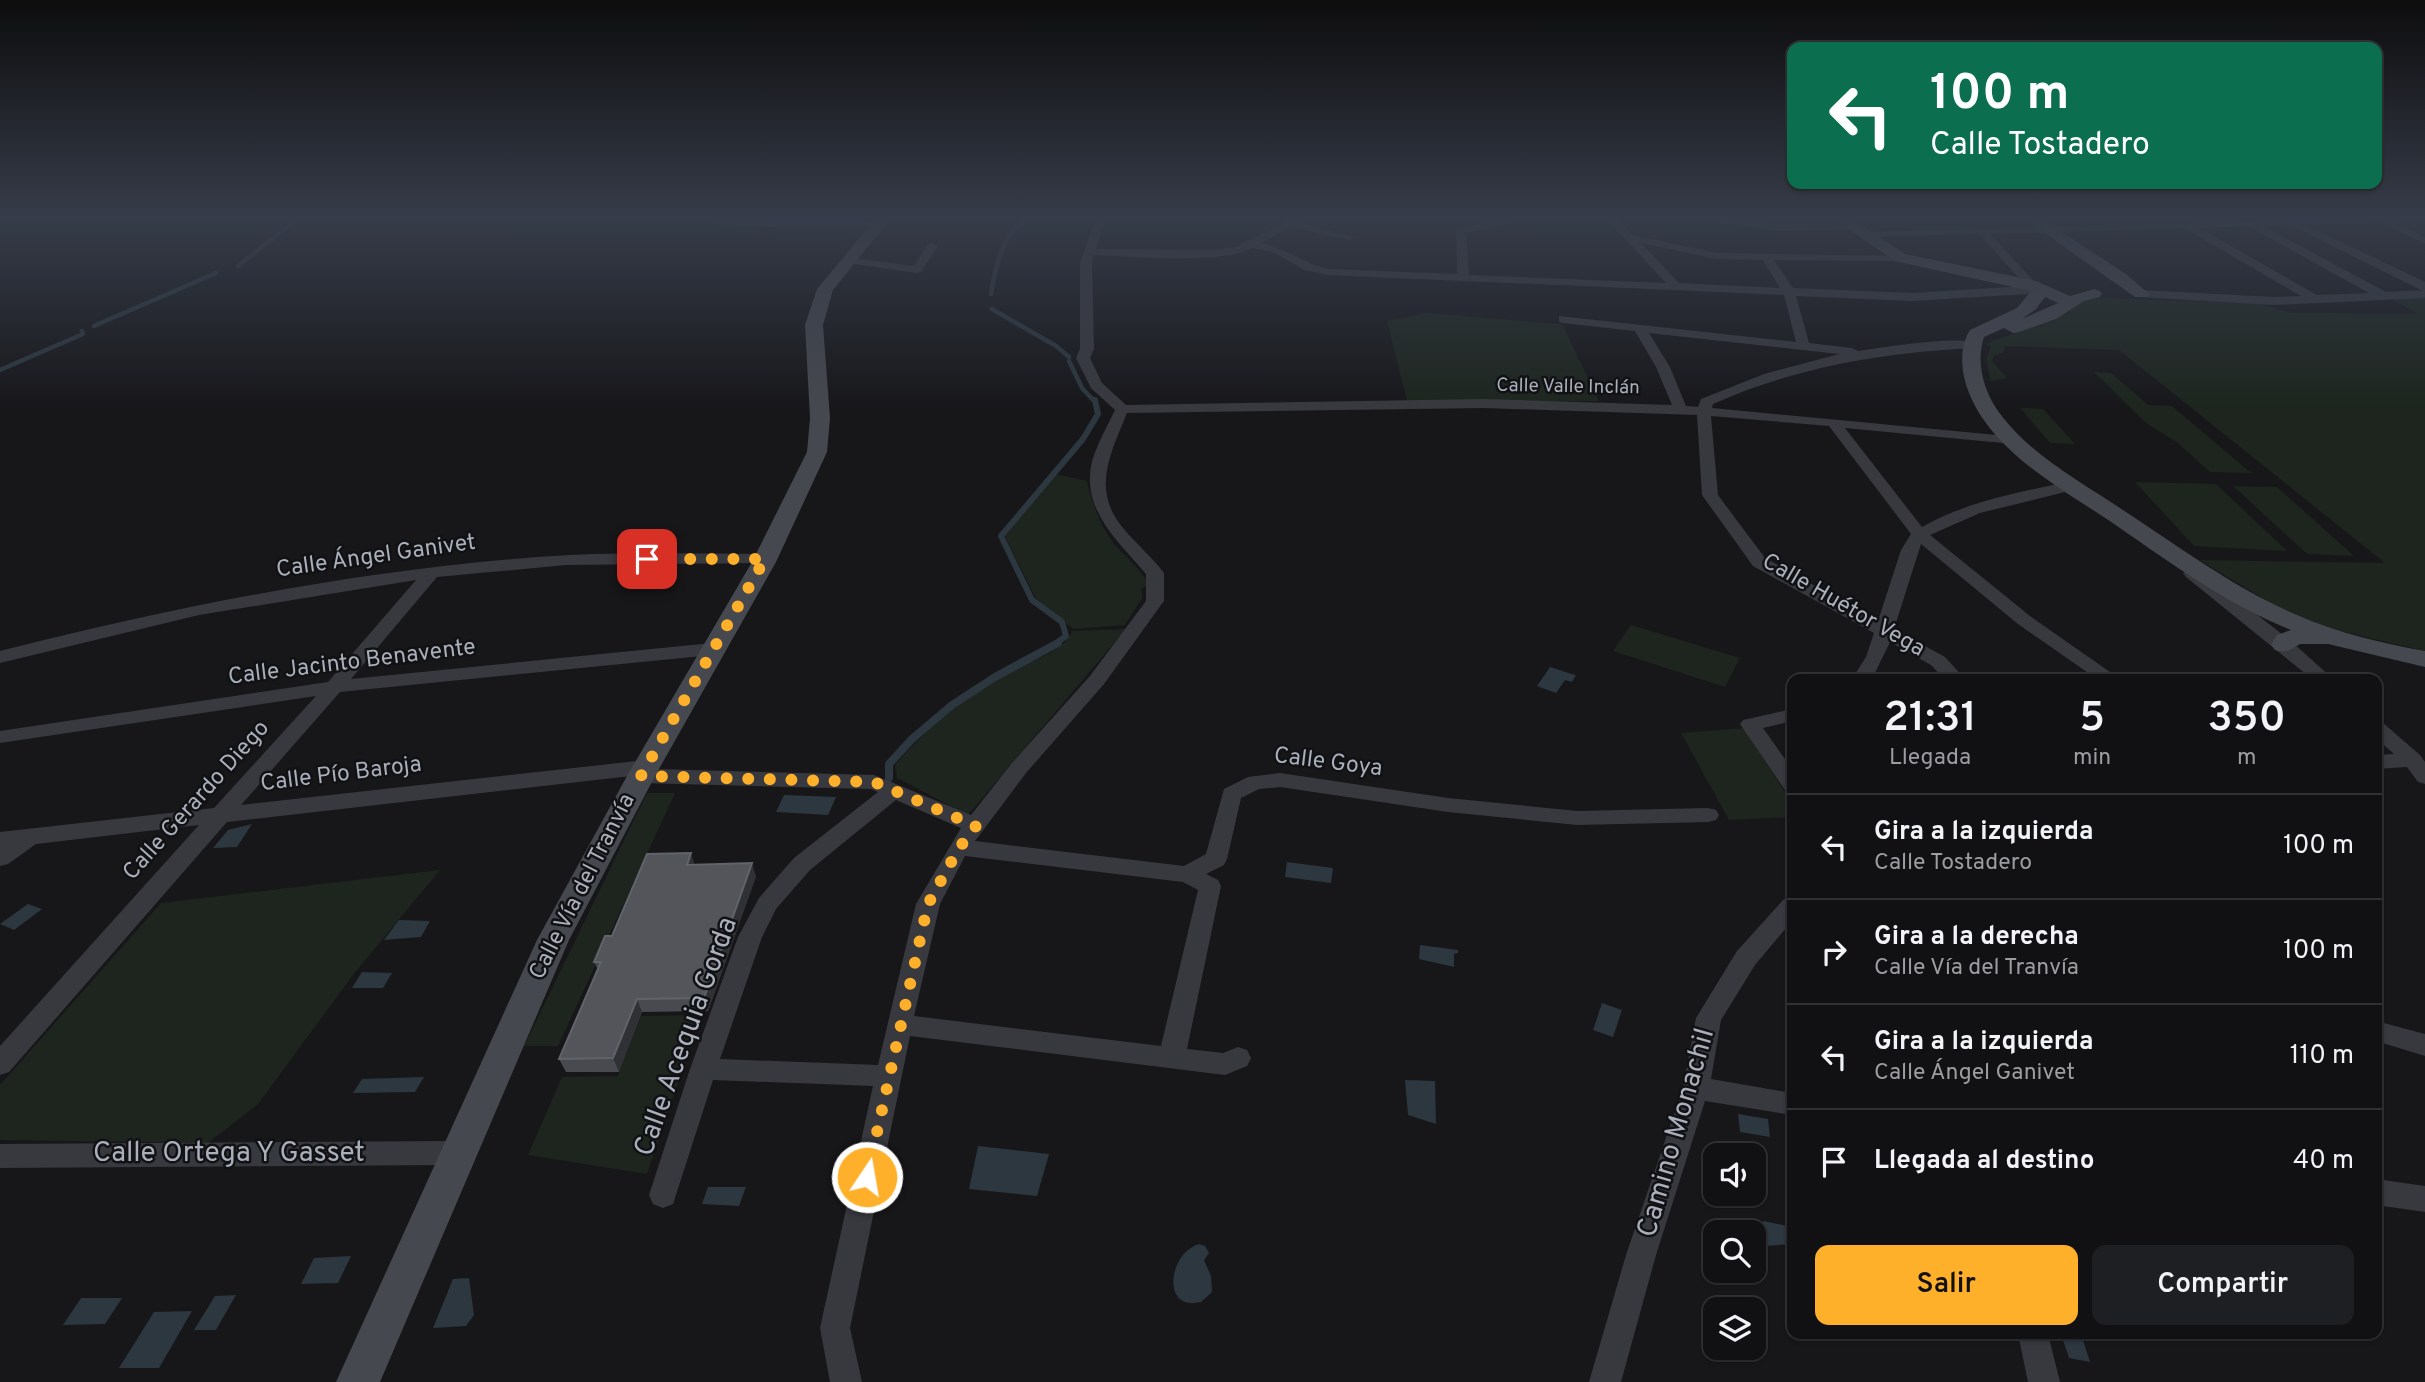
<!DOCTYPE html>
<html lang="es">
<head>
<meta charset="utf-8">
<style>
  :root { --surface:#111114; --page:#1e1f22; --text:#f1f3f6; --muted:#9c9da0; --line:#303134; --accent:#ffb02a }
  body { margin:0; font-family:Overpass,sans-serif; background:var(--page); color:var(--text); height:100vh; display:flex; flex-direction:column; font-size:26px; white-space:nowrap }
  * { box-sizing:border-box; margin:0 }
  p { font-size:23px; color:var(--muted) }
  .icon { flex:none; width:38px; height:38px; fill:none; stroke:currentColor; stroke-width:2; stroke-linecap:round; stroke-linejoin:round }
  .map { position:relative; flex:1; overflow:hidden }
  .side { position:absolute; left:1787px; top:674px; width:595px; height:665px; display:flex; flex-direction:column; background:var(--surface); border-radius:14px; box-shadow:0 2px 5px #0004,0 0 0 2px var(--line) }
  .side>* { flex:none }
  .banner { position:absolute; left:1787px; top:42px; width:595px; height:147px; border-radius:14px; box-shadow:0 2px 5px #0004,0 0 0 2px var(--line); background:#0b6e4f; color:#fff; overflow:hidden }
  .controls { position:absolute; left:1703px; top:1143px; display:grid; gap:14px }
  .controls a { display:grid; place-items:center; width:63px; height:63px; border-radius:14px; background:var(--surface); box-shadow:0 2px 5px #0004,0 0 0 2px var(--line); font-size:35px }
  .pin { position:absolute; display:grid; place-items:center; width:60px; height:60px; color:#fff; margin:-30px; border-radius:14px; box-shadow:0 4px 10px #0006 }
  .me { position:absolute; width:77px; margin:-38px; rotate:12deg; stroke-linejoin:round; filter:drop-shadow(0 0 5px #0008) }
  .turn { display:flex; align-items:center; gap:24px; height:147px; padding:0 28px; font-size:32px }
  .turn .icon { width:91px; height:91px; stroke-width:2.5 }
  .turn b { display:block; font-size:49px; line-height:60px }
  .eta { display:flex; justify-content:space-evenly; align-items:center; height:119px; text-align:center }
  .eta b { font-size:42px; font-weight:600; line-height:49px }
  .cta { display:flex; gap:14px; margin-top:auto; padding:14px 28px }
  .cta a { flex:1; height:80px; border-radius:14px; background:var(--accent); color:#111; font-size:28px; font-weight:600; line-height:80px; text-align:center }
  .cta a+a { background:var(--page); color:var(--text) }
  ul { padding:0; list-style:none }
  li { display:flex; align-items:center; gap:21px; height:105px; padding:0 28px; border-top:2px solid var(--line) }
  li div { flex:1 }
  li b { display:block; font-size:26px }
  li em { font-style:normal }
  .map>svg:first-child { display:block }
  .green { fill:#1d251e }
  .water { fill:#2c373f }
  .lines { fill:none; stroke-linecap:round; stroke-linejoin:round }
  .stream-far2 { stroke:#2c373f; stroke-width:4.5 }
  .stream-far1 { stroke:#2c373f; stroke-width:6 }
  .stream { stroke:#2c373f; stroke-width:8 }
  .street { fill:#38393f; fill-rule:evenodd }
  .secondary { fill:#46484f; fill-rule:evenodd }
  .wall { fill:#484a4f }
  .shaded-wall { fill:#303135 }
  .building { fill:#53555b; stroke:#60636a; stroke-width:2 }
  .route { stroke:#ffb02a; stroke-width:12; stroke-dasharray:0 21.6 }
  .labels { text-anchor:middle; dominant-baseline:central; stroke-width:5; stroke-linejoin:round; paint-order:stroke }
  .far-street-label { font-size:19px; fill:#a9afbb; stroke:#121215 }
  .street-label { font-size:23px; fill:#a9afbb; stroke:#121215 }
  .near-street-label { font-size:28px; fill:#a9afbb; stroke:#121215 }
</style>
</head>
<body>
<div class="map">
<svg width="2425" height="1382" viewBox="0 0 2425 1382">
  <rect width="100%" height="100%" fill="#17171a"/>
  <g class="green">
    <polygon points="779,227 864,227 851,241 768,239"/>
    <polygon points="2090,297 2260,304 2292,313 2419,314 2389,298 2425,297 2425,651 2344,632 2289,614 2199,560 2385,563 2119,350 2005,346 2004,352 1994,356 1992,361 2007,378 1991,381 1986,360 1991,346 1986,346 1992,341 2054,320"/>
    <polygon points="1426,313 1562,324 1599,401 1407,401 1387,321"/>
    <polygon points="2094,372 2111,373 2148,405 2172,406 2251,473 2210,472 2178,443 2146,423"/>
    <polygon points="2020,408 2043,409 2075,444 2050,443"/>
    <path d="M1055,474l32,7c5,23 14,47 29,65 12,13 24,23 33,38l-8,5 1,9 -17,27 -52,4 -37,-30 -31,-63z"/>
    <polygon points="2135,482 2216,484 2287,551 2194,546"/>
    <polygon points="2233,486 2277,487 2354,556 2307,554"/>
    <polygon points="1631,625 1740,658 1725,687 1613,651"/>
    <path d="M1126,629l-158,186 -71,-37 -2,-13c33,-38 74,-73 119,-96 18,-9 50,-17 58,-38z"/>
    <polygon points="1744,728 1792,803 1792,817 1729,820 1681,733"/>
    <polygon points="647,793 675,793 558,1046 524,1046"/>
    <polygon points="440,870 353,975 258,1104 208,1143 0,1140 0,1085 161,903"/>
    <polygon points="701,1015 647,1174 528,1155 562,1077 618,1076 641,1016"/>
  </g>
  <g class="water">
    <polygon points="1550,667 1575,675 1576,675 1572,682 1565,680 1556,693 1537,686"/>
    <polygon points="784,795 836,797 828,815 776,812"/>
    <polygon points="252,824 237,847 213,848 228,830"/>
    <polygon points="1287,862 1333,868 1331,883 1285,877"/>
    <polygon points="28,904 42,909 14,930 0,924"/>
    <polygon points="399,920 430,921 421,937 384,940"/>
    <polygon points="1420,945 1458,950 1458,953 1454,954 1454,967 1419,959"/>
    <polygon points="362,972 392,973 383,988 352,988"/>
    <polygon points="1602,1003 1622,1010 1613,1037 1593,1030"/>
    <polygon points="424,1077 415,1092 353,1093 362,1079"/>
    <polygon points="1405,1080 1435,1081 1436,1124 1408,1115"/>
    <polygon points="1738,1114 1768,1119 1770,1137 1740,1132"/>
    <polygon points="978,1146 1049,1154 1037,1196 969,1189"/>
    <polygon points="708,1187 746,1187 739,1206 702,1204"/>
    <polygon points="1763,1221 1792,1227 1792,1244 1765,1246"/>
    <path d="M1199,1244l6,2 4,7 -5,7 7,16 1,16 -11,10c-40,10 -33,-49 -2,-58z"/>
    <polygon points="351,1256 338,1283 301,1284 314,1258"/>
    <polygon points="469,1278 474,1315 466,1326 433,1328 453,1279"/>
    <polygon points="236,1295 216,1330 194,1330 215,1296"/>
    <polygon points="81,1298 122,1298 105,1324 63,1325"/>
    <polygon points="192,1311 159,1368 119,1368 154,1312"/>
    <polygon points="2061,1334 2081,1334 2090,1362 2069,1358"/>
  </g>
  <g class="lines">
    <g class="stream-far2">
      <polyline points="238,266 300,217"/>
      <path d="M991,294c5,-31 11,-58 37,-77"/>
      <polyline points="992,309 1056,346 1069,357"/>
      <polyline points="94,326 216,273"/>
      <polyline points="1069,361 1082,388 1095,402"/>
      <polyline points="0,370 83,334 82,331"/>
    </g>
    <polyline class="stream-far1" points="1055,644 1066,636 1062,622 1032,600 1001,536 1083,439 1098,414 1095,400"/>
    <polyline class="stream" points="889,778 889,764 912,739 952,705 995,677 1058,643"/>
    <g class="street">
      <polygon points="689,217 878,222 883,225 878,228 735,226 694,220"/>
      <path d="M1096,217h10l-10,32 117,1 23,-3 54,-27 64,17 -5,3 -58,-13 -30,16c27,6 41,20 67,26l129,5 -1,-45 55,-12h43l-5,3 -32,2 -51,11 3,42 197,8 -61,-66h11l17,18 84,18 187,3 2,2 -6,3 -126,-1 19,28 119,5 114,-7 -47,-52 -111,3 -4,-1v-4l561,-15v4l-31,1 31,15v7l-45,-22 -74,3 119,57v16l-151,7 -137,-8v-6l4,-1 133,7 27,-1 -117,-68 -194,6 44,47 1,5h9l2,3 -6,4 -128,8 -116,-5 13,47 43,5 6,3c20,-3 108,-17 120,-7l-6,4c-91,5 -176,19 -259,56l-1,4 306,29 2,3 -7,4 -168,-16 77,99c46,-26 99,-35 150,-46l5,2 3,3 -3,3 -97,24 -50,22 100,81 90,63h-23l-79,-55 -97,-80 -27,85 51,28 20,22h-21l-13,-14 -41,-23 -18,37h-20l14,-22 8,-24 -121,-67 -51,-71 -5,-80 -213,-7 -357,5c-14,35 -34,71 -10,107 13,19 33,34 47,53v28l-3,4 -57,79 -78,89 -51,68 209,25 22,-12 18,-65 24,-12 32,-4 168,25 129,13 131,-3 8,2 3,5 -3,5 -8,2 -131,3 -129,-13 -168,-25 -21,2 -18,9 -14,61 -3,6 -18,9 12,6 3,6 -34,163 36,4 15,-6 9,3 4,8 -4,8 -22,9 -315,-39 -60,292 12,54h-32l-10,-54 53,-242 -160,-6 -40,124 -10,4 -10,-4 -4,-9 41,-126 48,-132 21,-39 35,-40 84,-66 -7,-3 -230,-6 -7,-2 -3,-5 -404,46 -218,250 -9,3v-29l199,-221 -163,19 -28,20 -8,2v-34l214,-24 102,-112 -316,47v-12l328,-49 88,-102 -217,35 -199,48v-12c177,-45 355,-80 537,-94 76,-6 152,-3 228,-3l8,5 -2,4 -205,2 -129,12 -86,102 361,-36 9,6 -9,6 -372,37 -99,113 405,-45 7,2 2,7 219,6 97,40 41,-52 78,-87 56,-75v-27c-27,-32 -63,-62 -55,-108 4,-19 16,-39 24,-56l-24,-22 -15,-30 4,-9v-86zM2290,225l131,65h3l-38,2 -123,-66zM2248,226l121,67 -52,2 -118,-67zM1641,243l76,16 46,1 17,28 -101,-5zM1252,248l23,5 29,17 24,5 456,20 12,47 -237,-26v6l4,1 72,8 21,36 16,38 -188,-6 -358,6 -24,-22 -12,-25 4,-9 -2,-86 2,-8c39,1 126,10 158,-7zM1649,333l190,21 -75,20 -63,25 -3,8 -12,-1 -16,-39zM1711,416l118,10 82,108 -10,16 -23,71 -113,-63 -47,-63zM896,800l65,28 -45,76 -38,161 -158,-6 42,-122 14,-28 34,-39zM965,856l218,26 15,8 -37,156 -247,-30 26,-112z"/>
      <polygon points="1698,217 1725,217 1779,225 1856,223 1861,226 1856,229 1779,231 1703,220"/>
      <polygon points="932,243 938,246 921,272 917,273 847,263 841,260 847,257 914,266 928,244"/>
      <polygon points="2192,568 2198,569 2291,641 2333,679 2312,679 2186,577 2183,573"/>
      <polygon points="1792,709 1792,721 1763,728 1792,769 1792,792 1785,790 1740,724 1743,720"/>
      <polygon points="2376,721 2383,723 2420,755 2425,762 2425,784 2418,782 2407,767 2376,769 2376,755 2394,754 2376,738"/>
      <polygon points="1792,896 1792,921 1755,965 1721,1020 1711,1079 1792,1093 1792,1115 1705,1101 1656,1255 1621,1382 1589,1382 1626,1255 1683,1088 1696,1018 1737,951 1784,899"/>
      <polygon points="2376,1021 2425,1034 2425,1056 2376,1041"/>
      <polygon points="457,1141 467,1144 471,1153 467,1162 457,1165 0,1168 0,1144"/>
      <polygon points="2376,1179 2425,1186 2425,1212 2376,1205"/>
      <polygon points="2018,1334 2048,1334 2060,1382 2028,1382"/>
    </g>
    <g class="secondary">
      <polygon points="877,217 892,217 833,290 823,325 830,418 827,452 776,562 655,776 569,940 380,1382 336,1382 537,940 627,776 752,562 807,452 810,418 805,325 817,289"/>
      <path d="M1831,217h18l56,37 131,27 34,15 24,-7 6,2 2,3 -2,3 -16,4 -28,18 -37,13 -6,1 -9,-5 -20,9c-8,24 -1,51 12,71 32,47 87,75 133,106 55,36 107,75 168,101 41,18 84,28 128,36v16l-97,-23h-28c-10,5 -12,10 -25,6l-4,-5 6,-10 14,-5c-64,-26 -118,-65 -174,-104 -55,-38 -136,-78 -153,-149 -3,-16 -3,-33 6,-47l47,-22 14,-17 -136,-30zM2045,297l13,6 -36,16 14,-10z"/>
      <polygon points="2022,217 2039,217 2126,274 2149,294 2147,297 2135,297"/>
    </g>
  </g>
  <polygon class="wall" points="695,865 756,876 708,1011 642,1012 619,1072 566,1072 559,1059 598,970 594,962 612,936"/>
  <g class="shaded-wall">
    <polygon points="691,853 695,866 687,865"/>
    <polygon points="752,863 756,876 708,1011 704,998"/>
    <polygon points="637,999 642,1012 619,1072 613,1058"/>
  </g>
  <polygon class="building" points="691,853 687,865 752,863 704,998 637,999 613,1058 559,1059 601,962 594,962 605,936 612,936 647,854"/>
  <linearGradient id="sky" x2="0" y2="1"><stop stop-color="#0d0d0e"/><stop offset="0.53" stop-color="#363c49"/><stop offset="1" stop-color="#363c49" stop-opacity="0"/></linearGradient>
  <rect width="2425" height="410" fill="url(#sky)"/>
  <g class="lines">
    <polyline class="route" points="647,559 765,559 641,776 874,782 976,826 959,848 928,904 867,1177"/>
  </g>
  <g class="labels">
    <g class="far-street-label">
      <text transform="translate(1568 387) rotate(1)">Calle Valle Inclán</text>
    </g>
    <g class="street-label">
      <text transform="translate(376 557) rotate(-8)">Calle Ángel Ganivet</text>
      <text transform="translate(1843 606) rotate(30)">Calle Huétor Vega</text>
      <text transform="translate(352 663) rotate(-7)">Calle Jacinto Benavente</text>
      <text transform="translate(1328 763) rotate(7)">Calle Goya</text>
      <text transform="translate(341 775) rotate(-7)">Calle Pío Baroja</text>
      <text transform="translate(197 801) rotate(-48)">Calle Gerardo Diego</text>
      <text transform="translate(583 887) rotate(-63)">Calle Vía del Tranvía</text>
    </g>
    <g class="near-street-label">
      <text transform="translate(687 1037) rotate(-70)">Calle Acequia Gorda</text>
      <text transform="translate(1677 1133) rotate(-74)">Camino Monachil</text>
      <text x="229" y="1154">Calle Ortega Y Gasset</text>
    </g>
  </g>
</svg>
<div class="controls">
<a><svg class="icon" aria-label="sound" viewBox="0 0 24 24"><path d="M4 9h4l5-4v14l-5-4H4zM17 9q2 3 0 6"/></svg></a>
<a><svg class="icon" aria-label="search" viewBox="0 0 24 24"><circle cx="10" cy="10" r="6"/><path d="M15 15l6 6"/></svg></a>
<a><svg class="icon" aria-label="layers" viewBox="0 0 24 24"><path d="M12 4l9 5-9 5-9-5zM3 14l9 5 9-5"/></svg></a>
</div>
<div class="pin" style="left:647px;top:559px;background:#d93025"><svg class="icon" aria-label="arrive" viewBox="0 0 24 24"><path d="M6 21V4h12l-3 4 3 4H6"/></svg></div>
<svg class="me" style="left:867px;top:1177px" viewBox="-20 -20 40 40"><circle r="17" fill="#ffb02a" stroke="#fff" stroke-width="3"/><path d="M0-11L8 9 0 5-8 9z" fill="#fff"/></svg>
<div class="banner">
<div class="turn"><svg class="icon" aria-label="left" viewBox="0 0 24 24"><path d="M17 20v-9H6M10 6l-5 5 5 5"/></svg><div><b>100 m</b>Calle Tostadero</div></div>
</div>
<section class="side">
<div class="eta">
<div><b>21:31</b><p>Llegada</p></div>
<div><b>5</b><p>min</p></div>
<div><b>350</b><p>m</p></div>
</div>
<ul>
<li><svg class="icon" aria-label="left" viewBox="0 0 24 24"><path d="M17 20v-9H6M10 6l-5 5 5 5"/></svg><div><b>Gira a la izquierda</b><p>Calle Tostadero</p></div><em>100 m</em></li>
<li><svg class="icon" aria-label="right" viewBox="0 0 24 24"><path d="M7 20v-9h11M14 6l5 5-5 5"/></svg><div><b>Gira a la derecha</b><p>Calle Vía del Tranvía</p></div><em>100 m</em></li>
<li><svg class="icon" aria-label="left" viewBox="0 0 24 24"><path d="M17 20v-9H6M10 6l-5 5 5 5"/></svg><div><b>Gira a la izquierda</b><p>Calle Ángel Ganivet</p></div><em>110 m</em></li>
<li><svg class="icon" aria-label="arrive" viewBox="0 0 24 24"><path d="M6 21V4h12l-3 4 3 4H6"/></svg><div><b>Llegada al destino</b></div><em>40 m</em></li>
</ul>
<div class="cta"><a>Salir</a><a>Compartir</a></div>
</section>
</div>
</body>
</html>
